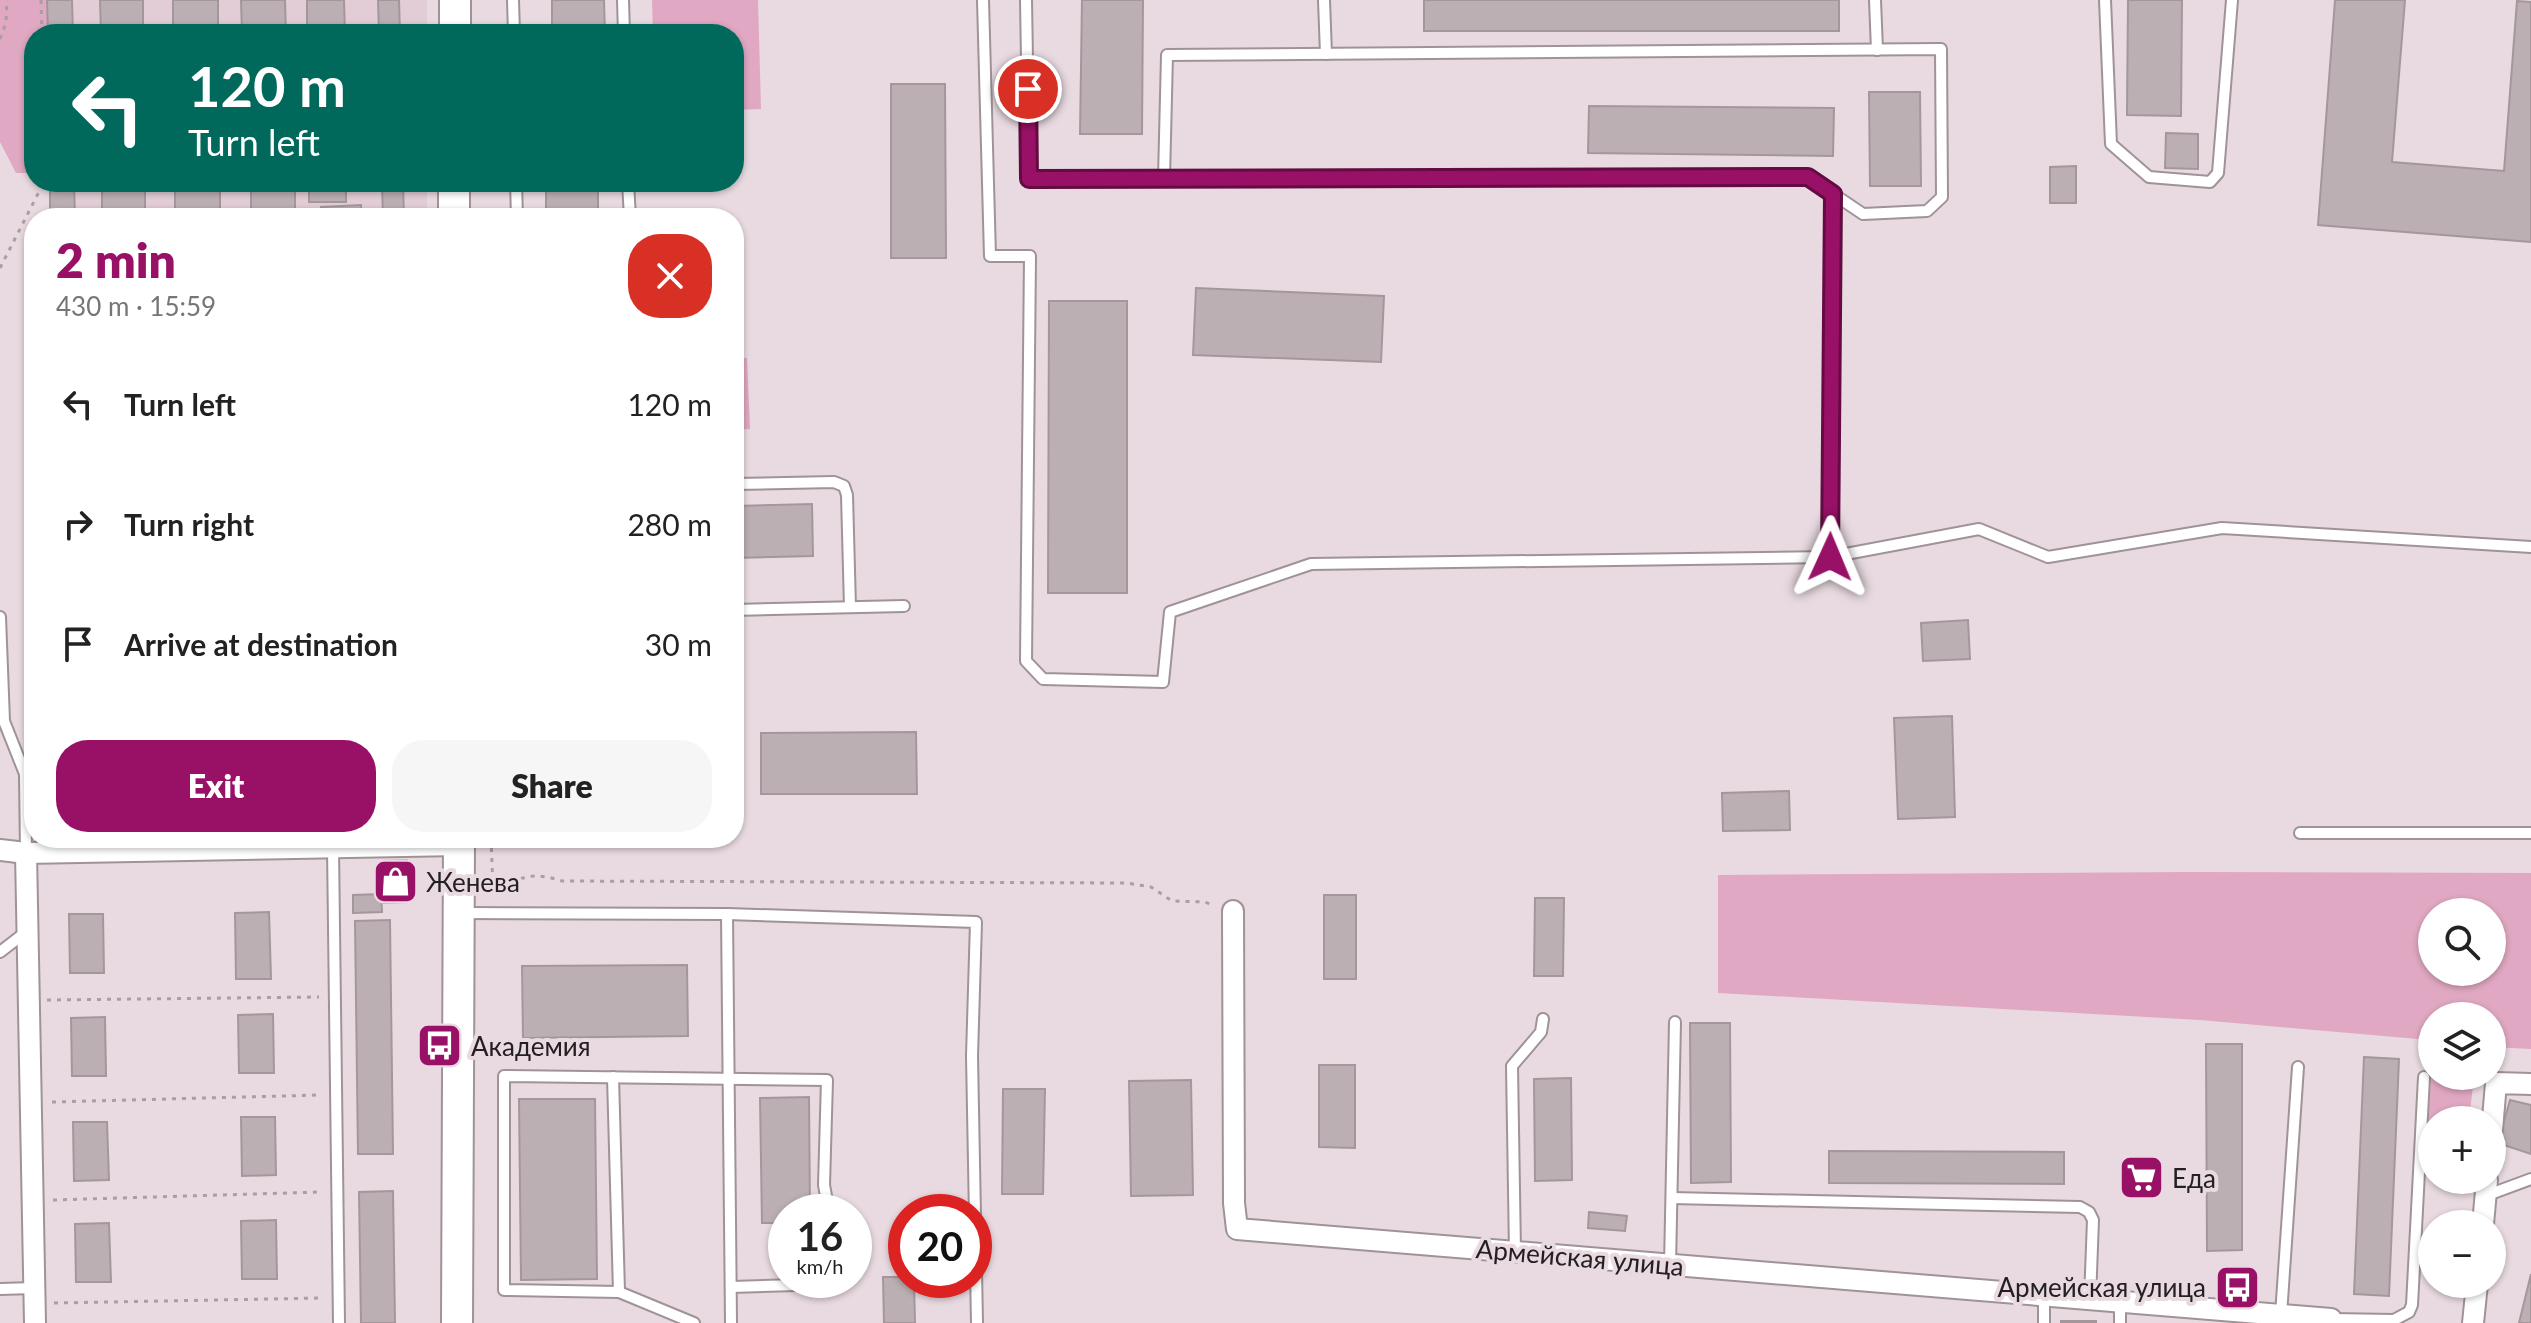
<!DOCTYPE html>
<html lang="en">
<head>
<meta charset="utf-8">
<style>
  :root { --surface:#fff; --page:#f6f6f6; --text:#222; --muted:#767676; --accent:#981166 }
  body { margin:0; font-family:Lato,sans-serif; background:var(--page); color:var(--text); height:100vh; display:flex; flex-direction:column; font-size:30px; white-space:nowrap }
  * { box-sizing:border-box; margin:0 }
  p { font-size:26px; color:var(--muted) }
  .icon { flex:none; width:44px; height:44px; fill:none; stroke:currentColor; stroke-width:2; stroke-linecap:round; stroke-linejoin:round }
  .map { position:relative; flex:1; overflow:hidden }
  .drawer { position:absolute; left:24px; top:208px; width:720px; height:640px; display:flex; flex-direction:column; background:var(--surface); border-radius:32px; box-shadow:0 2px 6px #0004 }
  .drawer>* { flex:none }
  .top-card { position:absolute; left:24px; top:24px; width:720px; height:168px; border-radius:32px; box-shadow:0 2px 6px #0004; background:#00695c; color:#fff; overflow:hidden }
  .controls { position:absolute; left:2418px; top:898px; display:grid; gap:16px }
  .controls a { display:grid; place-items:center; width:88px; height:88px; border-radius:50%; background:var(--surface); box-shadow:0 2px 6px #0004; font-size:40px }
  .speed { position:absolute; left:768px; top:1194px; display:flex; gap:16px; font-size:40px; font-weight:700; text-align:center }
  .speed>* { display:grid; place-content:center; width:104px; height:104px; border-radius:50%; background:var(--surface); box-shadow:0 2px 6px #0004; line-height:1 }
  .speed small { font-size:20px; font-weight:400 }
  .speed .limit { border:12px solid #d22; background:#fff; color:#111 }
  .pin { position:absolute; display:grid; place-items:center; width:68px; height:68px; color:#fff; margin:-34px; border:4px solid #fff; border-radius:50%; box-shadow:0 2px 8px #0007 }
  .me { position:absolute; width:88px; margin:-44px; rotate:1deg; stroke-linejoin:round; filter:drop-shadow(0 0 6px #0008) }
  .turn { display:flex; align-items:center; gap:28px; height:168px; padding:0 32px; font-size:36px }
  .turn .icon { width:104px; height:104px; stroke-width:2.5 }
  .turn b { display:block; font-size:56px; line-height:68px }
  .round { display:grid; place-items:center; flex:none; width:84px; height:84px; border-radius:32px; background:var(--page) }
  .headline { display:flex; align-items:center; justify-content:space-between; height:136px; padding:0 32px }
  h1 { font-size:48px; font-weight:800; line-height:60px; color:var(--accent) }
  .primary-button { display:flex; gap:16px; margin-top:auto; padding:16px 32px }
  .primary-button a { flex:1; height:92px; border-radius:32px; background:var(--accent); color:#fff; font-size:32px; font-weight:800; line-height:92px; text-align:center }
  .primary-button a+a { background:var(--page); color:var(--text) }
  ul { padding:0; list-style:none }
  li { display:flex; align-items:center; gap:24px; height:120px; padding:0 32px }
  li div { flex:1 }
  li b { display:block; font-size:30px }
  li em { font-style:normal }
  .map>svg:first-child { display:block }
  .built { fill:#e2cdd6 }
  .green { fill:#e0a8c2; fill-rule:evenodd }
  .building { fill:#bcafb4; stroke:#a3979c; stroke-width:2 }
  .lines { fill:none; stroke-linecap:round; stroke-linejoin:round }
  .lane-casing { stroke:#9f9398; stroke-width:14 }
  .street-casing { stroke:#9f9398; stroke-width:24 }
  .secondary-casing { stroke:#9f9398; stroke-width:34 }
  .path { stroke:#a99ea3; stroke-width:3; stroke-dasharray:4 6; stroke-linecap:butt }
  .lane { stroke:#fff; stroke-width:10 }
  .street { stroke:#fff; stroke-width:20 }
  .secondary { stroke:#fff; stroke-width:30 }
  .route-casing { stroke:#630b42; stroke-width:20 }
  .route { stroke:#981166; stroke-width:14 }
  .labels { text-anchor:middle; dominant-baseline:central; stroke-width:8; stroke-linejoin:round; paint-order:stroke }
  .poi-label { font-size:26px; fill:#242022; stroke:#e8dae0; text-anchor:start }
  .street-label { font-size:26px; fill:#242022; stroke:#e8dae0 }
</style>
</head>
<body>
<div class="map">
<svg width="2531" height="1323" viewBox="0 0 2531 1323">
  <rect width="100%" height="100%" fill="#e8dae0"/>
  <g class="built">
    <rect x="48" y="0" width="379" height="34"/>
    <rect x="50" y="182" width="377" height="36"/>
  </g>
  <g class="green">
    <polygon points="0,0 48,0 48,34 34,34 34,173 16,173 0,142"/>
    <polygon points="652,0 758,0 761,109 734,110 734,34 653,34"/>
    <polygon points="734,358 747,358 750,429 734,430"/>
    <path d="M2192,872l339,1v176l-39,-2v-31h-30l-2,-6h-19l-3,6h-6v16l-3,8 -229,-20 -482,-27v-118zM2492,912v60h-60v-60z"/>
    <polygon points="2429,1073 2432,1076 2474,1077 2469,1120 2432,1120 2432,1145 2426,1145"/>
  </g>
  <g class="building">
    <polygon points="47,0 72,0 73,34 48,34"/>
    <polygon points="100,0 143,0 143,34 101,34"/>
    <rect x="173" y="0" width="45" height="34"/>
    <polygon points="241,0 285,0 286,34 242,34"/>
    <polygon points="307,0 344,0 345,34 307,34"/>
    <polygon points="378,0 399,0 400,34 379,34"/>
    <polygon points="552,0 604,0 605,34 552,34"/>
    <polygon points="1082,0 1143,0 1142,134 1080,134"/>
    <rect x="1424" y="0" width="415" height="31"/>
    <polygon points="2128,0 2182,0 2181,116 2127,115"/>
    <polygon points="2335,0 2405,0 2392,162 2504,171 2517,1 2531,2 2531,242 2318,225"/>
    <polygon points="891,84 945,84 946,258 891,258"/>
    <polygon points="1869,92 1920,92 1921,186 1870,186"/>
    <polygon points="1589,106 1834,108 1833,156 1588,153"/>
    <polygon points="2166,133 2198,134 2198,169 2165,168"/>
    <polygon points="2076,166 2076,203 2050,203 2050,167"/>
    <polygon points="50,182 74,182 75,218 50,218"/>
    <rect x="102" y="182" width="43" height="36"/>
    <rect x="175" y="182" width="45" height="36"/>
    <rect x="251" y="182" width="44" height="36"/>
    <rect x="309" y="182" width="37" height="20"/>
    <polygon points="382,182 403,182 404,218 383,218"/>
    <rect x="546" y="182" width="52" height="36"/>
    <polygon points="361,205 361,218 321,218 321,207"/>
    <polygon points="1196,288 1384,296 1381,362 1193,355"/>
    <polygon points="1049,301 1127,301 1127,593 1048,593"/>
    <polygon points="812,504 813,556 734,558 734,506"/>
    <polygon points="1968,620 1970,659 1923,661 1921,623"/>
    <polygon points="1952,716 1955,817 1898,819 1894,718"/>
    <polygon points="916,732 917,794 761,794 761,733"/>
    <polygon points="1789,791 1790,830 1723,831 1722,793"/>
    <polygon points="407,860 408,902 384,903 383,861"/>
    <polygon points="381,894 382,912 353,913 353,895"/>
    <rect x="1324" y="895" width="32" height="84"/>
    <polygon points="1535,898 1564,898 1563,976 1534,976"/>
    <polygon points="269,912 271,979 236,979 235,913"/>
    <polygon points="69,914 103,914 104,973 70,973"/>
    <polygon points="390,920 393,1154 358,1154 355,921"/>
    <polygon points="687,965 688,1036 523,1038 522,966"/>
    <polygon points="273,1014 274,1073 239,1073 238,1015"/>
    <polygon points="105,1017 106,1076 72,1076 71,1018"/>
    <polygon points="1690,1023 1730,1023 1731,1182 1691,1183"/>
    <polygon points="2206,1044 2242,1044 2242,1250 2207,1251"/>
    <polygon points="2364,1057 2399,1059 2389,1296 2354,1294"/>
    <polygon points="1319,1065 1355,1065 1355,1148 1319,1147"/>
    <polygon points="1571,1078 1572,1180 1535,1181 1534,1079"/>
    <polygon points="1191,1080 1193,1195 1131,1196 1129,1081"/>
    <polygon points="1003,1089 1045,1089 1043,1194 1002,1194"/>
    <polygon points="809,1097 810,1212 786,1212 786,1223 762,1223 760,1098"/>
    <polygon points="519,1099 595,1099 597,1279 521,1280"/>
    <polygon points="2510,1100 2531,1105 2531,1154 2498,1143"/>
    <polygon points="241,1117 275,1117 276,1175 242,1176"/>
    <polygon points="73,1122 107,1122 109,1180 74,1181"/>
    <polygon points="1829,1151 2064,1152 2064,1184 1829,1183"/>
    <polygon points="2153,1158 2154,1198 2130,1198 2129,1159"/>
    <polygon points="393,1191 395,1323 361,1323 359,1192"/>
    <polygon points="1589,1212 1627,1216 1625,1231 1588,1228"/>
    <polygon points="276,1220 277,1279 242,1279 241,1221"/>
    <polygon points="109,1223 111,1282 76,1282 75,1224"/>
    <polygon points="2531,1274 2531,1323 2519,1323"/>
    <polygon points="883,1277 906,1277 906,1280 914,1280 915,1323 884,1323"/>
    <rect x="2061" y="1321" width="35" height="2"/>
  </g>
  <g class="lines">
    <defs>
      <g id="lane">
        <polyline points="513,0 514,34"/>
        <polyline points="623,0 624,34"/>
        <polyline points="983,0 990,256 1030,256 1026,661 1043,679 1163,682 1170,612 1311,564 1830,557"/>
        <polyline points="1026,0 1029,179 1808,177 1863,214 1927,211 1942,197 1941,49 1167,55 1164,178"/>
        <polyline points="1324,0 1326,54"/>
        <polyline points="1875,0 1877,50"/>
        <polyline points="2105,0 2111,144 2149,177 2210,182 2218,173 2232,0"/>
        <polyline points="516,182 517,218"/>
        <polyline points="628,182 630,218"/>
        <polyline points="1833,194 1830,557 1979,529 2048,557 2222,528 2531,547"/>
        <polyline points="734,484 834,482 844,486 847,495 850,607"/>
        <polyline points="734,610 904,606"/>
        <polyline points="0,617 4,721 25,774 26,853"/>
        <polyline points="2300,833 2531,833"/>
        <polyline points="333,848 339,1323"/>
        <polyline points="463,913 727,914 976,922 972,1056 977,1323"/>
        <polyline points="727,914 731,1323"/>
        <polyline points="0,952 26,932"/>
        <polyline points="613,1077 619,1292"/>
        <polyline points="2485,1196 2531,1179"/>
        <polyline points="1672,1198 2080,1207 2089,1212 2093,1220 2090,1299"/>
        <polyline points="1515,1252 1512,1066 1541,1032 1543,1019"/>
        <polyline points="1670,1265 1675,1022"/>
        <polyline points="731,1287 830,1284 830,1280"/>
        <polyline points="0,1289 34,1288"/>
        <polyline points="2120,1301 2120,1323"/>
        <polyline points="2281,1315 2298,1067"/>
        <polyline points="2331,1319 2394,1320 2409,1312 2412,1305 2424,1077"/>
        <polyline points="694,1323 619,1292 504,1290 504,1076 827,1080 824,1185 829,1212"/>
        <polyline points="2044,1323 2044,1295"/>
      </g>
      <g id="street">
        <polyline points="0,850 26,853 459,845"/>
        <polyline points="26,853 35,1323"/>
        <polyline points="1233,911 1234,1203 1237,1229 2331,1319 2330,1323"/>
        <polyline points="2492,1130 2496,1083 2531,1084"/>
        <polyline points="2483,1224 2487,1180"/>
        <polyline points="2473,1323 2477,1284"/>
      </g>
      <g id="secondary">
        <polyline points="455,34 455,0"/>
        <polyline points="454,218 454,182"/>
        <polyline points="457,1323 459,838"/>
      </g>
    </defs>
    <use href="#lane" class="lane-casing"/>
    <use href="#street" class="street-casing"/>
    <use href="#secondary" class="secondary-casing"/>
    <g class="path">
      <polyline points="41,0 42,34"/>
      <polyline points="0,39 6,23 7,0"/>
      <polyline points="0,268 44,182"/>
      <path d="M491,838l2,50c19,0 15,-6 30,-10 12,-4 27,-1 39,3l565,2 24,4 21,14 32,1 10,3"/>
      <polyline points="47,1000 319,997"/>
      <polyline points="2440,1079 2476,1082"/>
      <polyline points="52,1102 320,1095"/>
      <polyline points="53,1200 321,1192"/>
      <polyline points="54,1303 323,1298"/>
    </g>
    <use href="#lane" class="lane"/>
    <use href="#street" class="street"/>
    <use href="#secondary" class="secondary"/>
  </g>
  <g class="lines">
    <defs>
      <polyline id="route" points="1028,89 1029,179 1808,177 1833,194 1830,557"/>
    </defs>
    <use href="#route" class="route-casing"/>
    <use href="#route" class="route"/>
  </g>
  <defs>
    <symbol id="shop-square" viewBox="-11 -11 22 22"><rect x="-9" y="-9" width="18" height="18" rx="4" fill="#981166" stroke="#e8dae0"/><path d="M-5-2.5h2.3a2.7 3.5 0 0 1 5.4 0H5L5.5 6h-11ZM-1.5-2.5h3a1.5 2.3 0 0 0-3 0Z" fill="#fff"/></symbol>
    <symbol id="bus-square" viewBox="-11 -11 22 22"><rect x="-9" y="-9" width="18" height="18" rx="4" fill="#981166" stroke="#e8dae0"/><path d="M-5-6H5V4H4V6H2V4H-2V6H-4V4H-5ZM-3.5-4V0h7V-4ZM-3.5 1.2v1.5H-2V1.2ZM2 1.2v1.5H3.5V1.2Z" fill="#fff"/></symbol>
    <symbol id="supermarket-square" viewBox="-11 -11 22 22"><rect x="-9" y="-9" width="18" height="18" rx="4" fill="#981166" stroke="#e8dae0"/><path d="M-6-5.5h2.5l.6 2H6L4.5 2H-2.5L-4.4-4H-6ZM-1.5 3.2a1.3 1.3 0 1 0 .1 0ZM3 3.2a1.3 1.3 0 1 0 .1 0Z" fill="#fff"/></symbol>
  </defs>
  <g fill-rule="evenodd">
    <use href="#shop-square" x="370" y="856" width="51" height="51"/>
    <use href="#bus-square" x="414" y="1020" width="51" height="51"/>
    <use href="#supermarket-square" x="2116" y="1152" width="51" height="51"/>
    <use href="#bus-square" x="2212" y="1262" width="51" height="51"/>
  </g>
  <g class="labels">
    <g class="poi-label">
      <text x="426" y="882">Женева</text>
      <text x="471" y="1046">Академия</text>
      <text x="2172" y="1178">Еда</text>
      <text x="2206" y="1287" text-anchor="end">Армейская улица</text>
    </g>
    <g class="street-label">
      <text transform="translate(1580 1257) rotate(5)">Армейская улица</text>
    </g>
  </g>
</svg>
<div class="controls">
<a><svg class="icon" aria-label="search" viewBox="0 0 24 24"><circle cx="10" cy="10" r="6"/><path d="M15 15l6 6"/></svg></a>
<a><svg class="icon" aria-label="layers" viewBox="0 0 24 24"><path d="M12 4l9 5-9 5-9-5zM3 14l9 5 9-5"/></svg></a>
<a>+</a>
<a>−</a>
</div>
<div class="speed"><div>16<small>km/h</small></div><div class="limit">20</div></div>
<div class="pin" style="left:1028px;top:89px;background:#d93025"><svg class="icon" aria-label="arrive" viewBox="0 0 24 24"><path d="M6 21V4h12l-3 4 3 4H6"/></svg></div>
<svg class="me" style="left:1830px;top:557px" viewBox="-20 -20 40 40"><path d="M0-17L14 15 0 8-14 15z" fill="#981166" stroke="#fff" stroke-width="4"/></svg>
<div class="top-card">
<div class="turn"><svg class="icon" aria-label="left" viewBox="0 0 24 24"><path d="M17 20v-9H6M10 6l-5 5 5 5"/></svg><div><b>120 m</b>Turn left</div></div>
</div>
<section class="drawer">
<div class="headline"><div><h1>2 min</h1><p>430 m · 15:59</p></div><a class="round" style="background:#d93025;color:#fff"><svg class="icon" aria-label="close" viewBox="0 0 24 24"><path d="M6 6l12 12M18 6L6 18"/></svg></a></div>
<ul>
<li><svg class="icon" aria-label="left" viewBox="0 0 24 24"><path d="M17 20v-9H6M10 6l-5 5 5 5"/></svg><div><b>Turn left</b></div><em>120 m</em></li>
<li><svg class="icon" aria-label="right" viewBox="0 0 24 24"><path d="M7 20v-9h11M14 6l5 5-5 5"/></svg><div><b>Turn right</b></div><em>280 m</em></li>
<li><svg class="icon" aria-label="arrive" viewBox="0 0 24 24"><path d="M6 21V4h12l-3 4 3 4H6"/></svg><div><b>Arrive at destination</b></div><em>30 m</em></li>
</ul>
<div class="primary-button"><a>Exit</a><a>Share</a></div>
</section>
</div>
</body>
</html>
